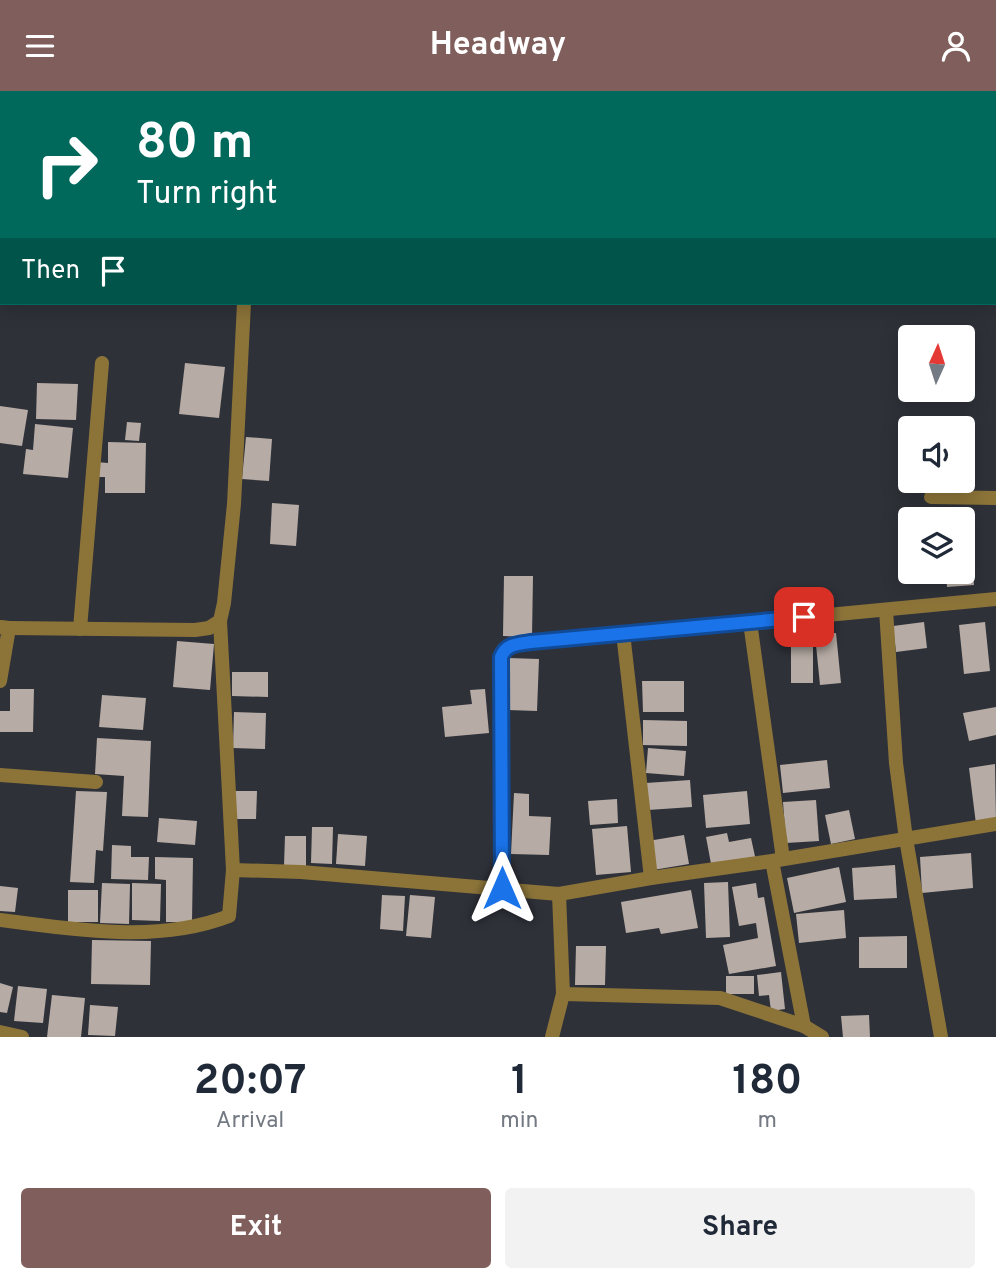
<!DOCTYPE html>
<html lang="en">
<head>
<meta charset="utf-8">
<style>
  :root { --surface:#fff; --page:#f2f2f3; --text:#1f2937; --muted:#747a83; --accent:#7f5e5b }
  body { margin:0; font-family:Overpass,sans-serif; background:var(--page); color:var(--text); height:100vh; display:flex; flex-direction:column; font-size:26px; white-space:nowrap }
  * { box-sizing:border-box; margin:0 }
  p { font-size:23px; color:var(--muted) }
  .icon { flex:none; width:38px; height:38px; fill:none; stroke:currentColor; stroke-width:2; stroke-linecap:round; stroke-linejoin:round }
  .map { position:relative; height:946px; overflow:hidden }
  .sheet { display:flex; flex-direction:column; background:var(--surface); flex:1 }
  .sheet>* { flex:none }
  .banner { position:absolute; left:0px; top:0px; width:998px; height:214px; box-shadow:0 4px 18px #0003; background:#00695c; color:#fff; overflow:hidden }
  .needle { width:46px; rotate:3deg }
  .tools { position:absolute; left:898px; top:234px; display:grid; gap:14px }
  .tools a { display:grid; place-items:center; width:77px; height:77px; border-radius:7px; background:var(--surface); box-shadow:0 4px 18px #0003; font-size:35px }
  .pin { position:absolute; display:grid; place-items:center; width:60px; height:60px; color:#fff; margin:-30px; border-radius:14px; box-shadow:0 4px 10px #0006 }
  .me { position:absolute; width:77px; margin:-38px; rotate:0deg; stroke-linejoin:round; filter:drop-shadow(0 0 5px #0008) }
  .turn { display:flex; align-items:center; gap:24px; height:147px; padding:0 21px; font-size:32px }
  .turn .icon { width:91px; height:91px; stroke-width:2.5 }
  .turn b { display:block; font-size:49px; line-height:60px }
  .then { display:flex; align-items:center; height:66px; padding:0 21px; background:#0003; gap:14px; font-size:26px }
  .eta { display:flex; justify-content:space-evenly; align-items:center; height:119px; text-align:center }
  .eta b { font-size:42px; font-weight:700; line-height:49px }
  .cta { display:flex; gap:14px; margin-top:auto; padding:14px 21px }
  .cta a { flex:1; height:80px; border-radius:7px; background:var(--accent); color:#fff; font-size:28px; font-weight:700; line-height:80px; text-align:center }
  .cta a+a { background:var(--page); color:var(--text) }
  header { display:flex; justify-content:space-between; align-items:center; height:91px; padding:0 21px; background:var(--accent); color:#fff; font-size:32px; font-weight:700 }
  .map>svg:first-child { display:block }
  .building { fill:#b7aca5 }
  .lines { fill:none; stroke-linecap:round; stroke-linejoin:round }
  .minor { stroke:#8c7439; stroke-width:14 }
  .route-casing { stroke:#114b97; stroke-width:18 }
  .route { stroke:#1a73e8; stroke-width:12 }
</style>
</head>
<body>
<header><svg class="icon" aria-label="menu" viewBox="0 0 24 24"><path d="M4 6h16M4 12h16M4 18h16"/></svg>Headway<svg class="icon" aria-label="person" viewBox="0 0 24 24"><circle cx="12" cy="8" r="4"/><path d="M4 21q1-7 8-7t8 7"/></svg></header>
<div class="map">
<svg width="996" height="946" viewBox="0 0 996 946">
  <rect width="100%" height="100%" fill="#2f3139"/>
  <g class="building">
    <polygon points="185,272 225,276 219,327 179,323"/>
    <polygon points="37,292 78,293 76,329 36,328"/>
    <polygon points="0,315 28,319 22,355 0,352"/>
    <polygon points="127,331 141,332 139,350 125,349"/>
    <polygon points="35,333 73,337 68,387 23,383 26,358 33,359"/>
    <polygon points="246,346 272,348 269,390 242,388"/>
    <polygon points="108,351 146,352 145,402 105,402 105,386 96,386 96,371 108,372"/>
    <polygon points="272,412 299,414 296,455 270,453"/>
    <polygon points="971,454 974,494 947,496 946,481 962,481 962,455"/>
    <polygon points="504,485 533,485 532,546 503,545"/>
    <polygon points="924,531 927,557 896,561 893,535"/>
    <polygon points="985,531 990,580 964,583 959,534"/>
    <polygon points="836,542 841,592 820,594 815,544"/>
    <rect x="791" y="546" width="22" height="46"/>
    <polygon points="177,550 214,553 210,599 173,596"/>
    <polygon points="507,567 539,568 537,620 505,619"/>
    <polygon points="232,581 268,581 268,606 232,605"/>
    <polygon points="642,590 684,590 684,621 643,621"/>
    <polygon points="10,598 34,598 33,641 0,641 0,620 10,620"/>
    <polygon points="485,598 489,642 445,646 442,616 472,613 470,599"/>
    <polygon points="102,604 146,607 143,639 99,636"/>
    <polygon points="996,616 996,644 969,650 963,622"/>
    <polygon points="234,621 266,622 265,658 233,657"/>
    <polygon points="643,629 687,630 687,655 643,654"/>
    <polygon points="97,647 151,650 148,726 122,725 124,685 95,683"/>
    <polygon points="648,657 686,660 684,685 646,682"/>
    <polygon points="827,669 830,697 783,702 780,674"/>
    <polygon points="995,673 996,730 976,733 969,677"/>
    <polygon points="690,689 692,716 648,719 646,692"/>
    <polygon points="76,700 107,701 103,760 96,759 94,792 70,791"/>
    <polygon points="234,700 257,700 256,728 233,728"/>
    <polygon points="747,700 750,733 706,737 703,704"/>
    <polygon points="514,702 529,703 529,725 551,726 549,764 511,763"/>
    <polygon points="617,708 618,732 590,734 588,710"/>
    <polygon points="816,709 819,750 786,752 783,711"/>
    <polygon points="849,719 855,748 831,753 825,724"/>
    <polygon points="159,727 197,730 195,754 157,751"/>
    <polygon points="627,735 631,781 596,784 592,738"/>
    <polygon points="312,736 333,736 332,773 311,772"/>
    <polygon points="727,742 729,751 751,747 756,770 712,778 706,746"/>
    <polygon points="338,743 367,745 365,775 336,773"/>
    <polygon points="684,744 689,773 653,779 648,750"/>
    <polygon points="285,745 306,745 306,775 284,775"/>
    <polygon points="112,754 131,755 131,766 149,766 148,789 111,788"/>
    <polygon points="971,762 973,797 922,802 920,766"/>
    <polygon points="155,766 193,767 192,831 166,831 166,789 155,788"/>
    <polygon points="895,774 897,807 854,809 852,777"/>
    <polygon points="839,776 846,811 794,822 787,787"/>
    <polygon points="728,791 730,846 706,847 704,792"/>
    <polygon points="102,792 130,793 129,833 100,832"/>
    <polygon points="132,792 161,793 160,830 132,829"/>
    <polygon points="756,792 758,807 764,806 776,875 729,883 723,854 758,847 756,832 739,835 732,796"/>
    <polygon points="0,795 18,797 15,821 0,820"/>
    <rect x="68" y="799" width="30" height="32"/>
    <polygon points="691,799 698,837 661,843 659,837 626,842 621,811"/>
    <polygon points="382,804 405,805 403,840 380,838"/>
    <polygon points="410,804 435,806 431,847 406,845"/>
    <polygon points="844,819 846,847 799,852 796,823"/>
    <polygon points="907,845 907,877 859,877 859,846"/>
    <polygon points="92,849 151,850 150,894 91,893"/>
    <polygon points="576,855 606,855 605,894 575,894"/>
    <polygon points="781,881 785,918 771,920 769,904 759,905 757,884"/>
    <rect x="726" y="885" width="28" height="18"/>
    <polygon points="0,892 13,896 7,922 0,921"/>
    <polygon points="18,895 47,898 43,932 14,930"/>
    <polygon points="52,904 85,907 81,946 47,946"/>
    <polygon points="90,914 118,916 115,945 88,944"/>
    <polygon points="869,924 870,946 843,946 841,925"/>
  </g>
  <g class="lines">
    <g class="minor">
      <polyline points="931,406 996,407"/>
      <polyline points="886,519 896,672 906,748 941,946"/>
      <polyline points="220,530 233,779"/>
      <polyline points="750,531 783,768"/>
      <polyline points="9,537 195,539 209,537 220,530 224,512 234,413 244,212"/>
      <polyline points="80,538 102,272"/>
      <polyline points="623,542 651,787"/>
      <polyline points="0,590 9,537 1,536"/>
      <polyline points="0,684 96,691"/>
      <polyline points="502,797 501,566 503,559 512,554 996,508"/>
      <polyline points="559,803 563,903 720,907 804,935 772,770"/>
      <path d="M0,829c74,9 157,24 229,-4l4,-46 68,2 258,22 92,-16 121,-17 224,-37"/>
      <polyline points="804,935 822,946"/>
      <polyline points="0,941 22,946"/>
      <polyline points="552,946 563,903"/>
    </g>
  </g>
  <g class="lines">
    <defs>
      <path id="route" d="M502,797l-1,-231c5,-13 16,-13 30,-15l273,-25"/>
    </defs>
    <use href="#route" class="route-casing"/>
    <use href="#route" class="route"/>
  </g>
</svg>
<div class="tools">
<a><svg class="needle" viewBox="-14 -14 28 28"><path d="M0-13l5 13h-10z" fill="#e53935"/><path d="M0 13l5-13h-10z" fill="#747a83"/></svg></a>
<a><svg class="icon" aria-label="sound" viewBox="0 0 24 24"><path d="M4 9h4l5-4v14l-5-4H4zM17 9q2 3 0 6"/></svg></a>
<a><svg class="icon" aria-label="layers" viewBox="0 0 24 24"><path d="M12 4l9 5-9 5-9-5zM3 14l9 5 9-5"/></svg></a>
</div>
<div class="pin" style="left:804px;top:526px;background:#d93025"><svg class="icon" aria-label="arrive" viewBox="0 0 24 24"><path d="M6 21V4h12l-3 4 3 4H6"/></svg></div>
<svg class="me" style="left:502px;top:797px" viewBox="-20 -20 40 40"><path d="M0-17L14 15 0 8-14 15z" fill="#1a73e8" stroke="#fff" stroke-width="4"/></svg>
<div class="banner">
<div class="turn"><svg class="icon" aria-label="right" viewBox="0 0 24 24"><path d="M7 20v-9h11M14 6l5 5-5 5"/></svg><div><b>80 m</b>Turn right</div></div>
<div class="then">Then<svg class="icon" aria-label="arrive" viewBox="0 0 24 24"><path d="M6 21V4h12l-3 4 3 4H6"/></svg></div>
</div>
</div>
<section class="sheet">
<div class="eta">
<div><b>20:07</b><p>Arrival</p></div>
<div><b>1</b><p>min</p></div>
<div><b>180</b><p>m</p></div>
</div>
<div class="cta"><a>Exit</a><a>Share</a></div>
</section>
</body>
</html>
